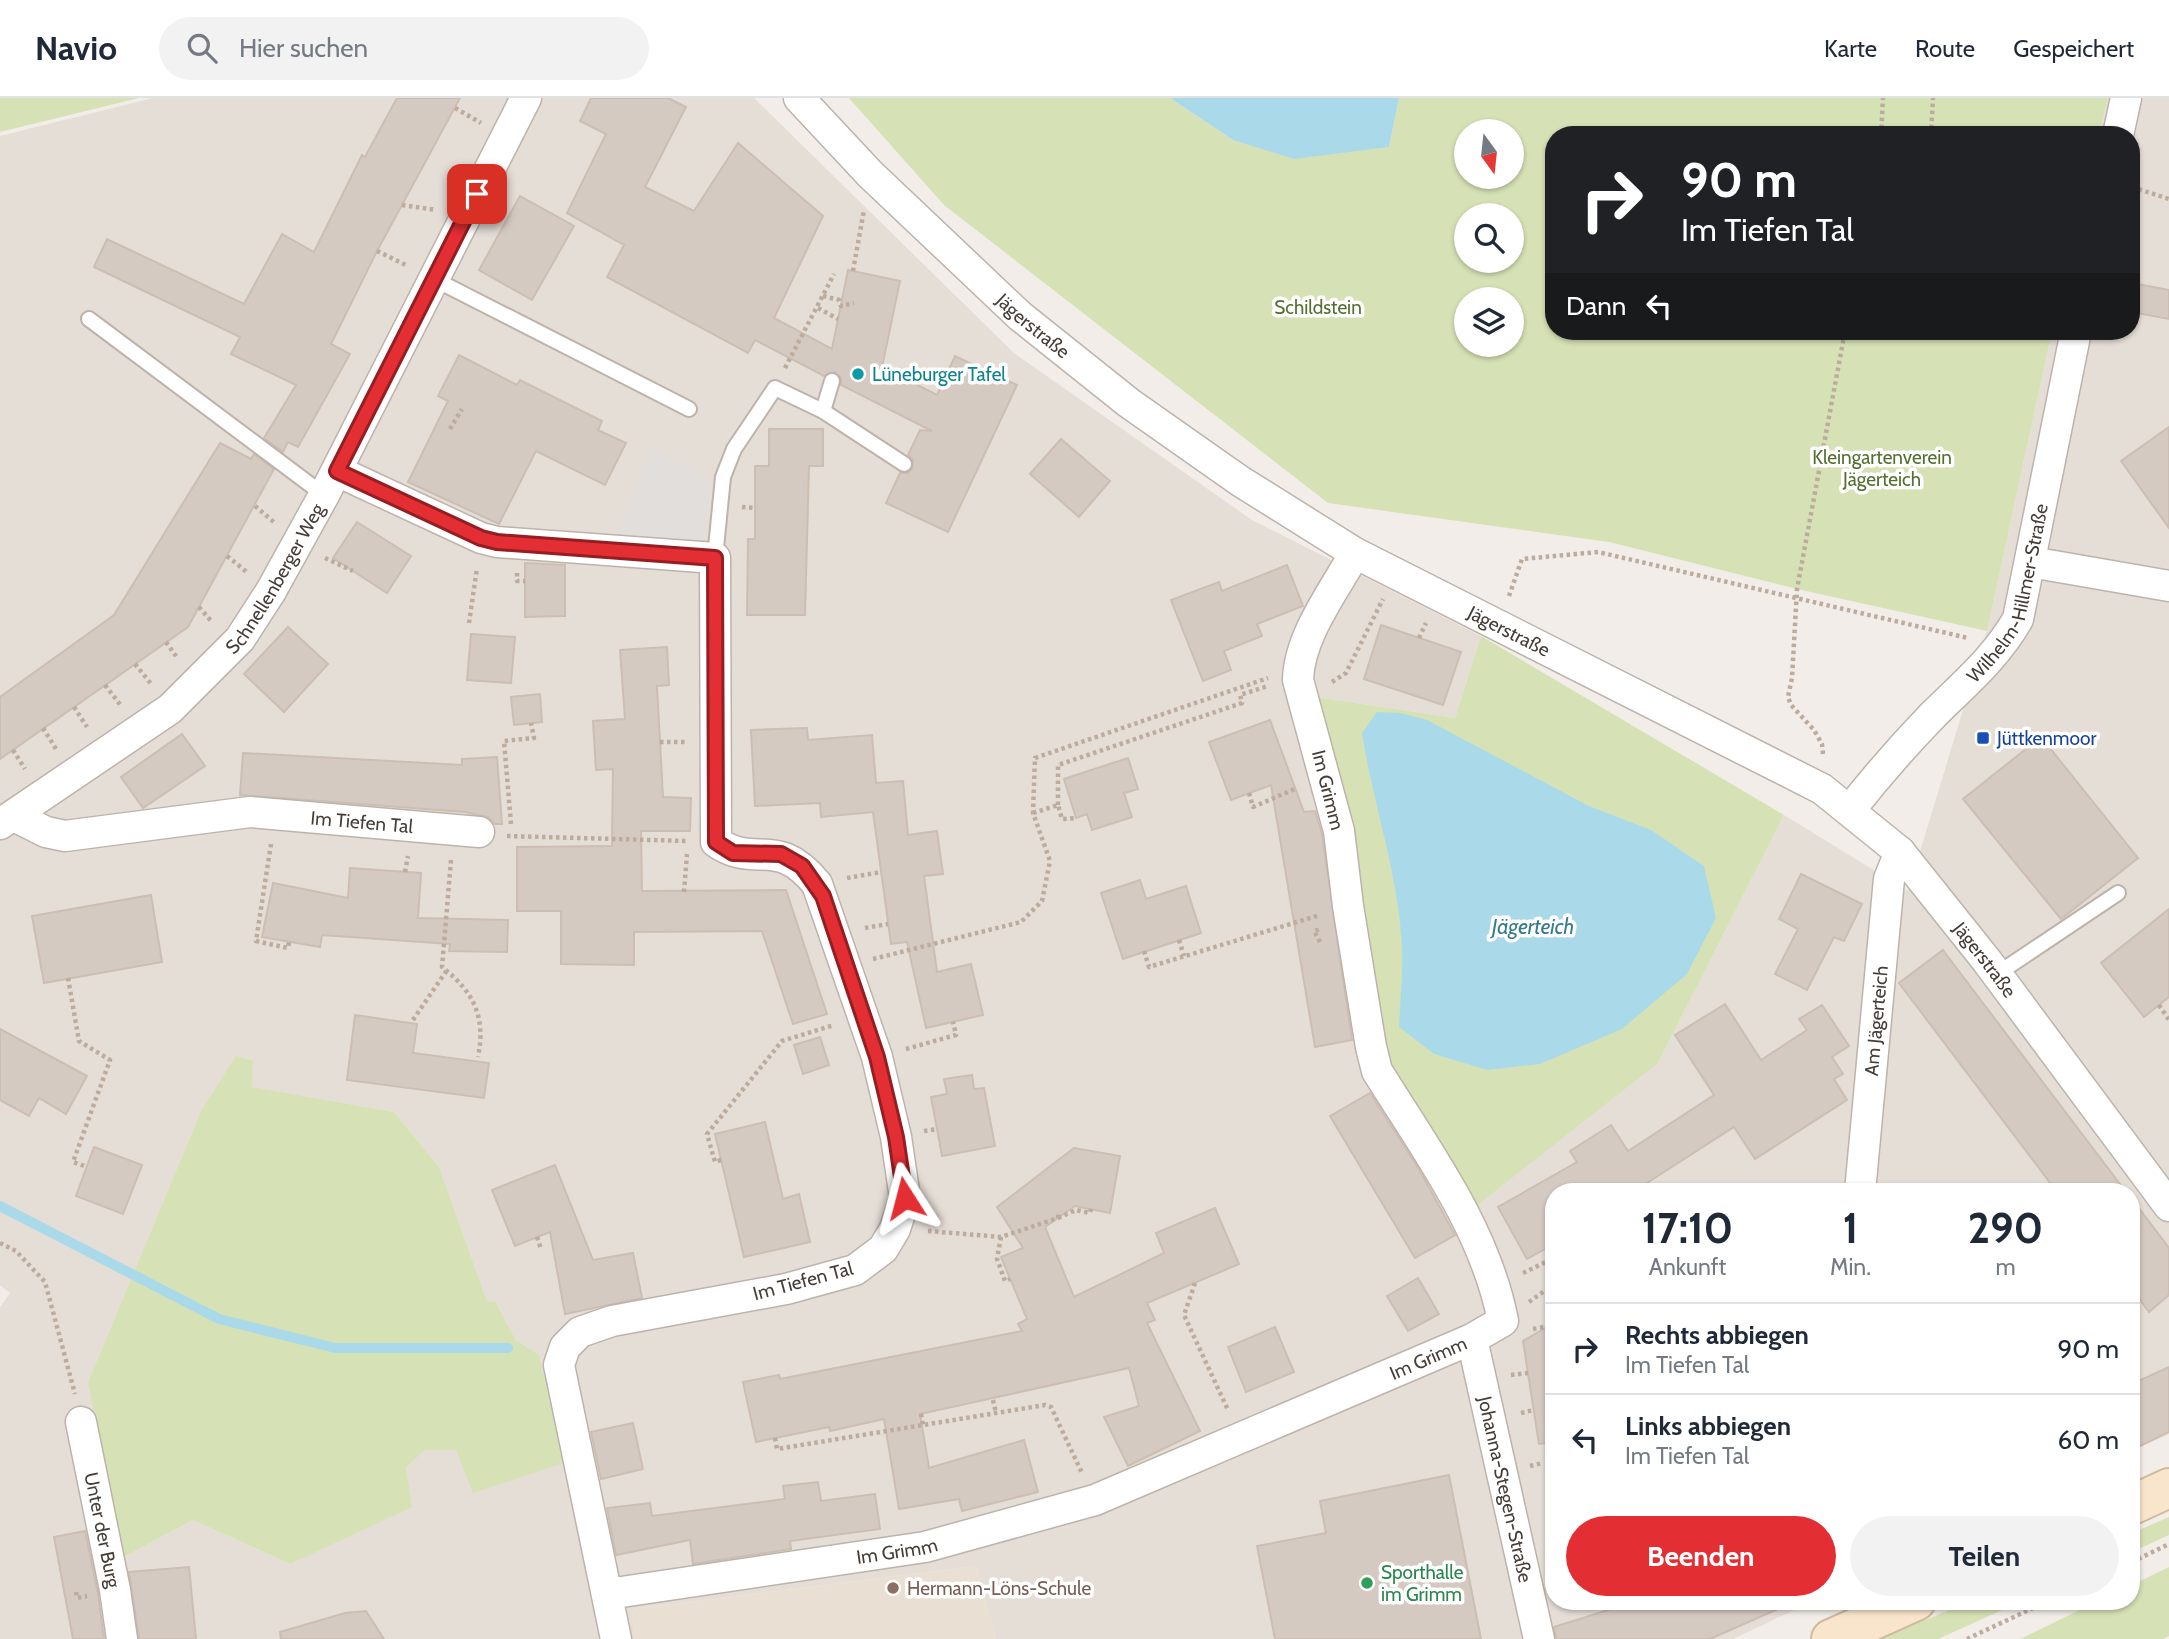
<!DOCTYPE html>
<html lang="de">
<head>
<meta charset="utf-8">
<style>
  :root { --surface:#fff; --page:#f2f2f3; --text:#1f2937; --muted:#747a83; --line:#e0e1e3; --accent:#e32e33 }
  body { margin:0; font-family:Cabin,sans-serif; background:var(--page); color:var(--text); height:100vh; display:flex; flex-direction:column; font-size:26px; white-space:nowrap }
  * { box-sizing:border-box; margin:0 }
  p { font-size:23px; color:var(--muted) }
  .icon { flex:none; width:38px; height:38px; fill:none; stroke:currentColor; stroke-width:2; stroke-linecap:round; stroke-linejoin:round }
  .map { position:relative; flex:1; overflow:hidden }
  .drawer { position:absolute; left:1545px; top:1085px; width:595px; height:427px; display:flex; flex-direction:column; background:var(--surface); border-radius:28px; box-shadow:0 2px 5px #0004 }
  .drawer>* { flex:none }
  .guide { position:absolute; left:1545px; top:28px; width:595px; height:214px; border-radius:28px; box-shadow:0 2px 5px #0004; background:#202124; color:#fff; overflow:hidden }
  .needle { width:46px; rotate:165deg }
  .fabs { position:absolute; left:1454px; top:21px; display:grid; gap:14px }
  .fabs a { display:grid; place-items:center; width:70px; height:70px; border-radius:50%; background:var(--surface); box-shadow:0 2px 5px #0004; font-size:35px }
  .pin { position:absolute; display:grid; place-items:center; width:60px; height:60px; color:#fff; margin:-30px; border-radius:14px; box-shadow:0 4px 10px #0006 }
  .me { position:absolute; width:77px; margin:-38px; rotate:351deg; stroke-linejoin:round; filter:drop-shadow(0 0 5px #0008) }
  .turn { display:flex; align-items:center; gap:24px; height:147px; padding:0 21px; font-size:32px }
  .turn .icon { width:91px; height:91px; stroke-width:2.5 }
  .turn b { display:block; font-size:49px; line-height:60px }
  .then { display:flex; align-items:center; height:66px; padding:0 21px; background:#0003; gap:14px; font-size:26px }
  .eta { display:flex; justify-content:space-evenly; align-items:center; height:119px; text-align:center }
  .eta b { font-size:42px; font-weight:800; line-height:49px }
  .cta { display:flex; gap:14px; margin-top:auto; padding:14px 21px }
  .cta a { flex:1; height:80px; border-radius:42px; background:var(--accent); color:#fff; font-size:28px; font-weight:800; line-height:80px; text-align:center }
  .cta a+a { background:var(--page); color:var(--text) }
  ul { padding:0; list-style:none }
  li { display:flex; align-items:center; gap:21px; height:91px; padding:0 21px; border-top:2px solid var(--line) }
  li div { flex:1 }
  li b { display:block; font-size:26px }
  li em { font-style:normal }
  header { display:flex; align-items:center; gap:42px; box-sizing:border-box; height:98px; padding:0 35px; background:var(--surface); border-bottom:2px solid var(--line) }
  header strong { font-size:33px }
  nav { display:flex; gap:38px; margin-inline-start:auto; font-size:24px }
  .search { width:490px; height:63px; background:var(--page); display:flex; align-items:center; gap:18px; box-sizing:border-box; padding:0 24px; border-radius:38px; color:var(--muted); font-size:26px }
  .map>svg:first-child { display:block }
  .residential { fill:#e5ded6; fill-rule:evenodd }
  .education { fill:#eadfd3 }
  .green { fill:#d6e2b5; fill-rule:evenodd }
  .parking { fill:#e1dedc }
  .water { fill:#aadae9 }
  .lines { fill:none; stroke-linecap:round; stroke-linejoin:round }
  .stream { stroke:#aadae9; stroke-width:10 }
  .building { fill:#d5cac1; stroke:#ccbeb2; stroke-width:2 }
  .lane-casing { stroke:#bdb3ab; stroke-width:18 }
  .street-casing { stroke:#bdb3ab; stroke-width:33 }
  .secondary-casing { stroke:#d0ba9e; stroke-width:42 }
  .path { stroke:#bdac9e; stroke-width:4.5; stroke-dasharray:3.5 3.5; stroke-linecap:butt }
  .lane { stroke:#fff; stroke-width:14 }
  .street { stroke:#fff; stroke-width:30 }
  .secondary { stroke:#f9e5cb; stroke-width:38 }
  .route-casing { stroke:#941e21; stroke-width:18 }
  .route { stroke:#e32e33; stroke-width:12 }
  .culture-dot { fill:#0f9aa8; stroke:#fff; stroke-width:2.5 }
  .transit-dot { fill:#1a4fb4; stroke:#fff; stroke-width:2.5 }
  .leisure-dot { fill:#2e9e5b; stroke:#fff; stroke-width:2.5 }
  .education-dot { fill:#8d6e63; stroke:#fff; stroke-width:2.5 }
  .labels { text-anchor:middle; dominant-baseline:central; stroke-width:7; stroke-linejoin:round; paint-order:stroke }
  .park-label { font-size:19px; fill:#547031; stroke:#fff }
  .street-label { font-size:19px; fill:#453d37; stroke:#fff }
  .culture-label { font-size:19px; fill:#0d838f; stroke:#fff; text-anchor:start }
  .transit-label { font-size:19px; fill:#164399; stroke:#fff; text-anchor:start }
  .leisure-label { font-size:19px; fill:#27864d; stroke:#fff; text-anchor:start }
  .education-label { font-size:19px; fill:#785e54; stroke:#fff; text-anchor:start }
  .water-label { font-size:21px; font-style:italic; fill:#367a8f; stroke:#fff }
</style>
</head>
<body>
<header>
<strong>Navio</strong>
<div class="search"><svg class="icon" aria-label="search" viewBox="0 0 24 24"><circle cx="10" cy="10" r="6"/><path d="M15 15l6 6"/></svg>Hier suchen</div>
<nav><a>Karte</a><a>Route</a><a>Gespeichert</a></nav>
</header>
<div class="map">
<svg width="2169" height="1541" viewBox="0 0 2169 1541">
  <rect width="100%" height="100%" fill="#f2ede8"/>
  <path class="residential" d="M153,0h601l260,255 238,167 229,116 -26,82 -139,-21 342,366 126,-248 124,76 79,-260 65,-300h80v-196h-33l9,-37h61v1336l-37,17v-259h-578v409h259l-80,38h-737l-20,-73 -344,43 3,30h-635v-332l10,-14 -10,-8v-1149zM251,989l143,25 45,55 48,136 8,-2 21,39 23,15 -83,94 -33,1 -17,18 -116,96 -97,-44 -69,37 17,-300 60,-146z"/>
  <polygon class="education" points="976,1468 996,1541 635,1541 632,1511"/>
  <g class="green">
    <polygon points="0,0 139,0 0,34"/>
    <path d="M849,0h321l63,42 156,7 10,-49h709l-9,37h-545v196h498l-65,300 -190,-42 -188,-47 -281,-39 -384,-298zM1466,33h46v46h-46zM1466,117h46v46h-46zM1466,201h46v46h-46z"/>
    <polygon points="1481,538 1784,717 1658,965 1471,1112 1382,969 1316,599 1455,620"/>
    <polygon points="236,958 253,963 252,989 394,1014 439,1069 487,1204 495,1203 516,1242 539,1257 564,1365 473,1395 456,1352 424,1352 406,1370 412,1409 290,1466 193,1422 124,1459 88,1285 201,1013"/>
    <polygon points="2169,1419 2169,1437 2132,1454 2132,1435"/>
    <polygon points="2169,1469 2169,1538 2163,1541 2020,1541 2098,1503 2132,1503 2132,1487"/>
    <polygon points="1970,1503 2022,1503 1938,1541 1881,1541"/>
  </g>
  <polygon class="parking" points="653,350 710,383 704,445 615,440"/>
  <g class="water">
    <polygon points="1170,0 1399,0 1389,49 1294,61 1233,42"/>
    <path d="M1377,614l24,1 26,7 162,86 62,24 53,36 12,52 -29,56 -65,55 -82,35 -53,6 -53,-16 -35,-27c1,-25 4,-51 3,-76 -2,-73 -29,-146 -40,-218z"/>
  </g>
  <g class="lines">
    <polyline class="stream" points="0,1108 219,1221 335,1250 508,1250"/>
  </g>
  <g class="building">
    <polygon points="397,0 460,0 377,153 331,246 350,256 298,349 288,344 283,354 264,340 296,287 231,256 240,239 94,169 107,141 244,206 282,136 314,154 362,57 365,59"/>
    <polygon points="591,0 668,0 686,9 645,89 694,113 738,45 823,118 774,220 832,251 848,172 900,183 882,269 937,297 955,258 1017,287 948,434 886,405 900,375 908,375 912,371 913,362 908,357 920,332 932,333 841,287 841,280 835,274 824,278 755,242 748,255 607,179 624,147 567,115 606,36 580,23"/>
    <polygon points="520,98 574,128 532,202 479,172"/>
    <polygon points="2132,185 2169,192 2169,221 2132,214"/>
    <polygon points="459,257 517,287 520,282 602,323 598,332 626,345 605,387 536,353 499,426 408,384 448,303 438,298"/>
    <polygon points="2169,329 2169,430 2121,363"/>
    <polygon points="769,331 823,331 823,368 809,368 805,517 747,517 748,441 755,441 755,368 769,368"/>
    <polygon points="1061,341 1110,383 1079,419 1030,376"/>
    <polygon points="220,345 251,361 254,356 274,371 188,529 0,661 0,599 114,517"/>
    <polygon points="357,424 411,458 387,495 333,460"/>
    <polygon points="525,465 565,467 565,518 525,519"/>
    <polygon points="1287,467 1303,508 1257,526 1262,538 1224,553 1231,572 1203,583 1171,502 1219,484 1222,493"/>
    <polygon points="1381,527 1461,554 1443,607 1364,581"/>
    <polygon points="288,529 328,566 284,614 244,576"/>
    <polygon points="471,536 515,539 511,585 467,582"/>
    <polygon points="667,549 669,587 657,588 663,699 691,700 690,733 641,733 642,793 786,792 827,916 793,926 762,833 634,834 634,867 561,866 561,813 517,813 517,749 612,748 613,671 596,672 593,623 625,621 620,552"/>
    <polygon points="540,596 542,624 514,627 511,599"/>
    <polygon points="1270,622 1304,714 1315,713 1322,736 1352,942 1315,949 1271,687 1231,702 1209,644"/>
    <polygon points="807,630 808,642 872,637 876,685 903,683 908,737 937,733 943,776 924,778 937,874 971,866 983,917 926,930 907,844 891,846 873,714 821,719 820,705 755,708 751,632"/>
    <polygon points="182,636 205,668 143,710 121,679"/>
    <polygon points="2041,639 2138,760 2061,821 1963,701"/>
    <polygon points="243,655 462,667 462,661 497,659 502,726 495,726 488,719 465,714 240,697"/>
    <polygon points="1128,660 1138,691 1124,695 1132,719 1092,732 1087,716 1076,720 1064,681"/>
    <polygon points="350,770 421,775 418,820 508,822 507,854 449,853 450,846 322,837 320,849 262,839 273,785 348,800"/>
    <polygon points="1801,776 1862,806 1844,843 1834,839 1807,892 1775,876 1798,831 1779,821"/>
    <polygon points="1140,782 1146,801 1186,788 1201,835 1123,861 1101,795"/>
    <polygon points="151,797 162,864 44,885 32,818"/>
    <polygon points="2169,811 2169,899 2144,919 2101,865"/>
    <polygon points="1943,852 1964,880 2126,1094 2057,1094 1899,885"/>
    <polygon points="1725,906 1761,962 1807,932 1799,921 1822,907 1849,948 1832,959 1843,976 1834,981 1847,1002 1755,1061 1734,1029 1647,1085 1653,1094 1554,1094 1554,1146 1527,1161 1498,1109 1577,1064 1570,1053 1611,1027 1628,1053 1714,997 1675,937"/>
    <polygon points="355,917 417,926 413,955 489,965 484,1000 347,982"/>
    <polygon points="0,931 87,978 66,1016 39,1000 29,1018 0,1002"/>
    <polygon points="820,939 829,967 803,976 794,947"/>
    <polygon points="972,977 974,991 984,990 995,1048 942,1058 931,999 947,996 944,981"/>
    <polygon points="1370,995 1419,1071 1455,1137 1415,1160 1330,1018"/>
    <polygon points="765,1024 783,1101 799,1096 810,1144 744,1159 715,1036"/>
    <polygon points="94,1049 142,1067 123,1116 76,1098"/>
    <polygon points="1074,1050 1120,1058 1110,1115 1075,1108 1045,1129 1074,1199 1164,1155 1156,1135 1215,1110 1239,1166 1147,1205 1155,1222 1147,1225 1200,1333 1128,1368 1104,1319 1139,1308 1129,1270 920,1316 929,1370 1024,1342 1038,1394 962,1413 959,1401 899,1411 884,1321 830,1333 829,1329 756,1344 743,1284 779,1277 780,1281 1022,1233 1018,1226 1027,1221 1001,1159 1023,1150 997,1109"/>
    <polygon points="555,1067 593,1162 633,1155 642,1200 565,1216 550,1134 515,1148 492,1092"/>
    <polygon points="2132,1101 2169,1150 2169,1197 2149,1214 2132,1191"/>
    <polygon points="1418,1180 1439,1216 1408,1233 1387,1198"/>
    <polygon points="1554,1225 1554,1344 1539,1346 1523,1243"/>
    <polygon points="1275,1229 1294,1274 1246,1294 1228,1249"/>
    <polygon points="2169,1269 2169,1334 2132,1352 2132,1286"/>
    <polygon points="633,1325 643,1371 601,1381 591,1334"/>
    <polygon points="1449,1377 1481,1541 1275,1541 1257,1448 1326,1435 1320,1403"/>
    <polygon points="818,1384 821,1403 875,1396 880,1431 790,1443 791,1451 693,1466 690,1442 616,1457 607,1410 650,1405 652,1418 785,1401 783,1388"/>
    <polygon points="85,1433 98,1495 104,1541 73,1541 54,1439"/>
    <polygon points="189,1469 196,1541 139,1541 129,1474"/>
    <polygon points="1637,1503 1796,1503 1710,1541 1556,1541 1554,1529"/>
    <polygon points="366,1513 384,1541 281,1541 280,1534 345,1515"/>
  </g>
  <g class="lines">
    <defs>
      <g id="lane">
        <polyline points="434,181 689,311"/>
        <polyline points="89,221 324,397"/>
        <polyline points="823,313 832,283"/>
        <polyline points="715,460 723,379 734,351 775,290 823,313 904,366"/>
        <polyline points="1997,876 2118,795"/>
      </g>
      <g id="street">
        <path id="s1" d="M799,0l71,76 150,142 109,87 111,78 115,72 467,236 78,63 87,109 182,245"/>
        <polyline points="2118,37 2126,0"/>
        <path d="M337,373l144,67 16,4 218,16 1,284c41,28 60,-8 101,42l60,173 19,80 9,61 -10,31 -12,20 -28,21 -69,19 -174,32 -32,11 -15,15 -6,18 57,274"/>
        <polyline points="2031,464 2169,488"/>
        <path id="s2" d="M1850,712c26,-33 53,-64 82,-94 32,-32 63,-57 86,-97l58,-288"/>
        <path id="s3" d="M14,718l32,16 19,4 185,-24 229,20"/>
        <path id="s4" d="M0,726l170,-115 70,-70 31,-48 53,-96 202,-397"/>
        <path id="s5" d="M1860,1094l29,-313 11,-27"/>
        <path id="s6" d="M1472,1241l67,300"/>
        <path id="s7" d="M81,1324l34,168 7,49"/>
        <path id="s8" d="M608,1496l317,-47 170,-47 377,-161 31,-18c-18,-93 -77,-171 -126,-250l-6,-24 -23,-141 -9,-75 -41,-151c1,-44 36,-89 57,-127"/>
      </g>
      <g id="secondary">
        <polyline points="2132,1407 2169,1390"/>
        <polyline points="1831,1541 1916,1503"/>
      </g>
    </defs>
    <use href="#lane" class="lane-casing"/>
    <use href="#street" class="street-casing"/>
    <use href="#secondary" class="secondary-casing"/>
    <g class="path">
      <polyline points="455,10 481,25"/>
      <polyline points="1881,37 1883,0"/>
      <polyline points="1931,37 1933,0"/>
      <polyline points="2132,89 2169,101"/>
      <polyline points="402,107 436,112"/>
      <polyline points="377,153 408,168"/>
      <polyline points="853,173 864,112"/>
      <polyline points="823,198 839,202 841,208 854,205"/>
      <polyline points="818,210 838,221"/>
      <polyline points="785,270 834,176"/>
      <polyline points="450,331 462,311"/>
      <polyline points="255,408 275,425"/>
      <polyline points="742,409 755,410"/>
      <polyline points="227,458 248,475"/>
      <polyline points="325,460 353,473"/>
      <polyline points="517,475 517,483 525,483"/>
      <polyline points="1509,498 1522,461 1598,454 1968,540"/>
      <polyline points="199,509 212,524"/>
      <polyline points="469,525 477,470"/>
      <polyline points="1419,540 1426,525"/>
      <polyline points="166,544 178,561"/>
      <polyline points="135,566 152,587"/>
      <polyline points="1332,584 1346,575 1383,501"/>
      <polyline points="105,587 122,609"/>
      <polyline points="74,609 87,629"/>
      <polyline points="43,630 56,651"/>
      <polyline points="660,644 687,644"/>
      <polyline points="13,652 25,671"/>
      <polyline points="1823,656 1822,646 1814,632 1791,607 1788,599 1792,580 1797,491 1845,233"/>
      <polyline points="1249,695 1253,709 1297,690"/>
      <polyline points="1058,707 1058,667 1242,605 1240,597 1268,588"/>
      <polyline points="1033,715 1058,707 1062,721 1076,720"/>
      <polyline points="511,726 504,643 534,640 531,625"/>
      <polyline points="507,738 687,743"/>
      <polyline points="271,746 256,843 288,850 289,844"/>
      <path d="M451,762l-9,107c32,25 44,50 36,90"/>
      <polyline points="405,774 408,758"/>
      <polyline points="847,780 881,774"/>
      <polyline points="684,794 687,756"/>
      <polyline points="865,830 888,826"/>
      <polyline points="1179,842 1184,858"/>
      <polyline points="1320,844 1314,833 1321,831"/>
      <polyline points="1144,853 1149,869 1320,817"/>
      <polyline points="873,861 1021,824 1042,803 1050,763 1033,715 1035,660 1268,580"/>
      <polyline points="68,880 79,943 110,962 73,1064 87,1069"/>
      <polyline points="2159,907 2169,922"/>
      <polyline points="413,922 447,872"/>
      <polyline points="906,951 956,937 953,924"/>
      <polyline points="924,1033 937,1031"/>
      <polyline points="721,1062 715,1064 707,1036 782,943 834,927"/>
      <polyline points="1058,1120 1076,1112 1090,1115 1091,1111"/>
      <polyline points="928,1133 1001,1139 1058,1120 1058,1114"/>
      <polyline points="537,1139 541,1151"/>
      <polyline points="1001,1139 997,1161 1005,1183 1010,1181"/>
      <polyline points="0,1145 16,1153 45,1184 75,1296"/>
      <polyline points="1523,1175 1554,1160"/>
      <polyline points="1195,1185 1184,1217 1228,1312"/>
      <polyline points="1529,1204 1554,1186"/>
      <polyline points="1533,1231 1549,1228"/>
      <polyline points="1511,1277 1528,1275"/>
      <polyline points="993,1302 996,1315"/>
      <polyline points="1521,1315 1534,1312"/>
      <polyline points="921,1316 923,1327"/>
      <polyline points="775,1340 777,1351 1045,1307 1051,1309 1082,1375"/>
      <polyline points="1530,1368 1543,1365"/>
      <polyline points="2132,1464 2169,1446"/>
      <polyline points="76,1494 77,1500 87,1498"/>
      <polyline points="1967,1541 2048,1503"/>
    </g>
    <use href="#lane" class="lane"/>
    <use href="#street" class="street"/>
    <use href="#secondary" class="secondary"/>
  </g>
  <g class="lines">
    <defs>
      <polyline id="route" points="477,96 337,373 481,440 497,444 715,460 716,744 733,755 781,756 802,768 823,798 877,959 896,1039 905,1100"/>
    </defs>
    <use href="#route" class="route-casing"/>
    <use href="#route" class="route"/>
  </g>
  <circle class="culture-dot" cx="858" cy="276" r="7"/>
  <rect class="transit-dot" x="1976" y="633" width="14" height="14" rx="3.5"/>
  <circle class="leisure-dot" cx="1367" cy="1485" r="7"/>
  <circle class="education-dot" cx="893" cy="1490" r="7"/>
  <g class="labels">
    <g class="park-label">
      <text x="1318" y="209">Schildstein</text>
      <text x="1882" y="359">Kleingartenverein<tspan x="1882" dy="22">Jägerteich</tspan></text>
    </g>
    <g class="street-label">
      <text stroke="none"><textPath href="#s1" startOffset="327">Jägerstraße</textPath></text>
      <text stroke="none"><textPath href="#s4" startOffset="374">Schnellenberger Weg</textPath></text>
      <text stroke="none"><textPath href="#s2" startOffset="275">Wilhelm-Hillmer-Straße</textPath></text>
      <text stroke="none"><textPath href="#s1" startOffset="894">Jägerstraße</textPath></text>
      <text transform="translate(1328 692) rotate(76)">Im Grimm</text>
      <text stroke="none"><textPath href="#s3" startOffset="354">Im Tiefen Tal</textPath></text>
      <text stroke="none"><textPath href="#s1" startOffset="1482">Jägerstraße</textPath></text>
      <text stroke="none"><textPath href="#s5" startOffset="172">Am Jägerteich</textPath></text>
      <text transform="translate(803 1183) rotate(-15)">Im Tiefen Tal</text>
      <text stroke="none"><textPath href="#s8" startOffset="859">Im Grimm</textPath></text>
      <text stroke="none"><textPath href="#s6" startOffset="154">Johanna-Stegen-Straße</textPath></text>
      <text stroke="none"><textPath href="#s7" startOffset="110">Unter der Burg</textPath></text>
      <text stroke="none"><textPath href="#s8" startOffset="292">Im Grimm</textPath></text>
    </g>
    <g class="culture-label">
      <text x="872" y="276">Lüneburger Tafel</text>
    </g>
    <g class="transit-label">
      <text x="1997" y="640">Jüttkenmoor</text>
    </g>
    <g class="leisure-label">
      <text x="1381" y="1474">Sporthalle<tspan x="1381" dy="22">im Grimm</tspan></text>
    </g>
    <g class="education-label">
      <text x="907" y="1490">Hermann-Löns-Schule</text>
    </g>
    <g class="water-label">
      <text x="1533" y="828">Jägerteich</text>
    </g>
  </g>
</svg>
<div class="fabs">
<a><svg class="needle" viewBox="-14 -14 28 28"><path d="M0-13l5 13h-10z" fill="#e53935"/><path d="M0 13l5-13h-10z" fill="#747a83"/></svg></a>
<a><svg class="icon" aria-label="search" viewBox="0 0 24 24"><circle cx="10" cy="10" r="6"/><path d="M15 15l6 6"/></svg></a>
<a><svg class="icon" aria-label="layers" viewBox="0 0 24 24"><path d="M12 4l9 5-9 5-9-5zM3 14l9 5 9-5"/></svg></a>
</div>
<div class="pin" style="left:477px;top:96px;background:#d93025"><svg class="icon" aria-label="arrive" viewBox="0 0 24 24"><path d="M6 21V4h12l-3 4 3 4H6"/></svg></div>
<svg class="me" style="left:905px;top:1100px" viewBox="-20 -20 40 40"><path d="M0-17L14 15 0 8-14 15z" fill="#e32e33" stroke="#fff" stroke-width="4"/></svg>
<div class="guide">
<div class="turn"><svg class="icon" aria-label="right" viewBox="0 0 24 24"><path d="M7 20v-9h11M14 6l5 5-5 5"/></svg><div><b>90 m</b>Im Tiefen Tal</div></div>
<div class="then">Dann<svg class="icon" aria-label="left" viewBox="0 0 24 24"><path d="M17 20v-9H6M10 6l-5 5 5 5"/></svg></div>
</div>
<section class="drawer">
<div class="eta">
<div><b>17:10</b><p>Ankunft</p></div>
<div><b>1</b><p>Min.</p></div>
<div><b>290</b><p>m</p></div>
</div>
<ul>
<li><svg class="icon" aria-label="right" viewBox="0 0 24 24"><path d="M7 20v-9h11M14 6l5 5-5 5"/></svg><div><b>Rechts abbiegen</b><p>Im Tiefen Tal</p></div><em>90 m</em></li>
<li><svg class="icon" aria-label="left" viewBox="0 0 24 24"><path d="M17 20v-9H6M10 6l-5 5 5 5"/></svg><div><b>Links abbiegen</b><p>Im Tiefen Tal</p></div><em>60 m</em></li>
</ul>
<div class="cta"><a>Beenden</a><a>Teilen</a></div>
</section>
</div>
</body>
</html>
